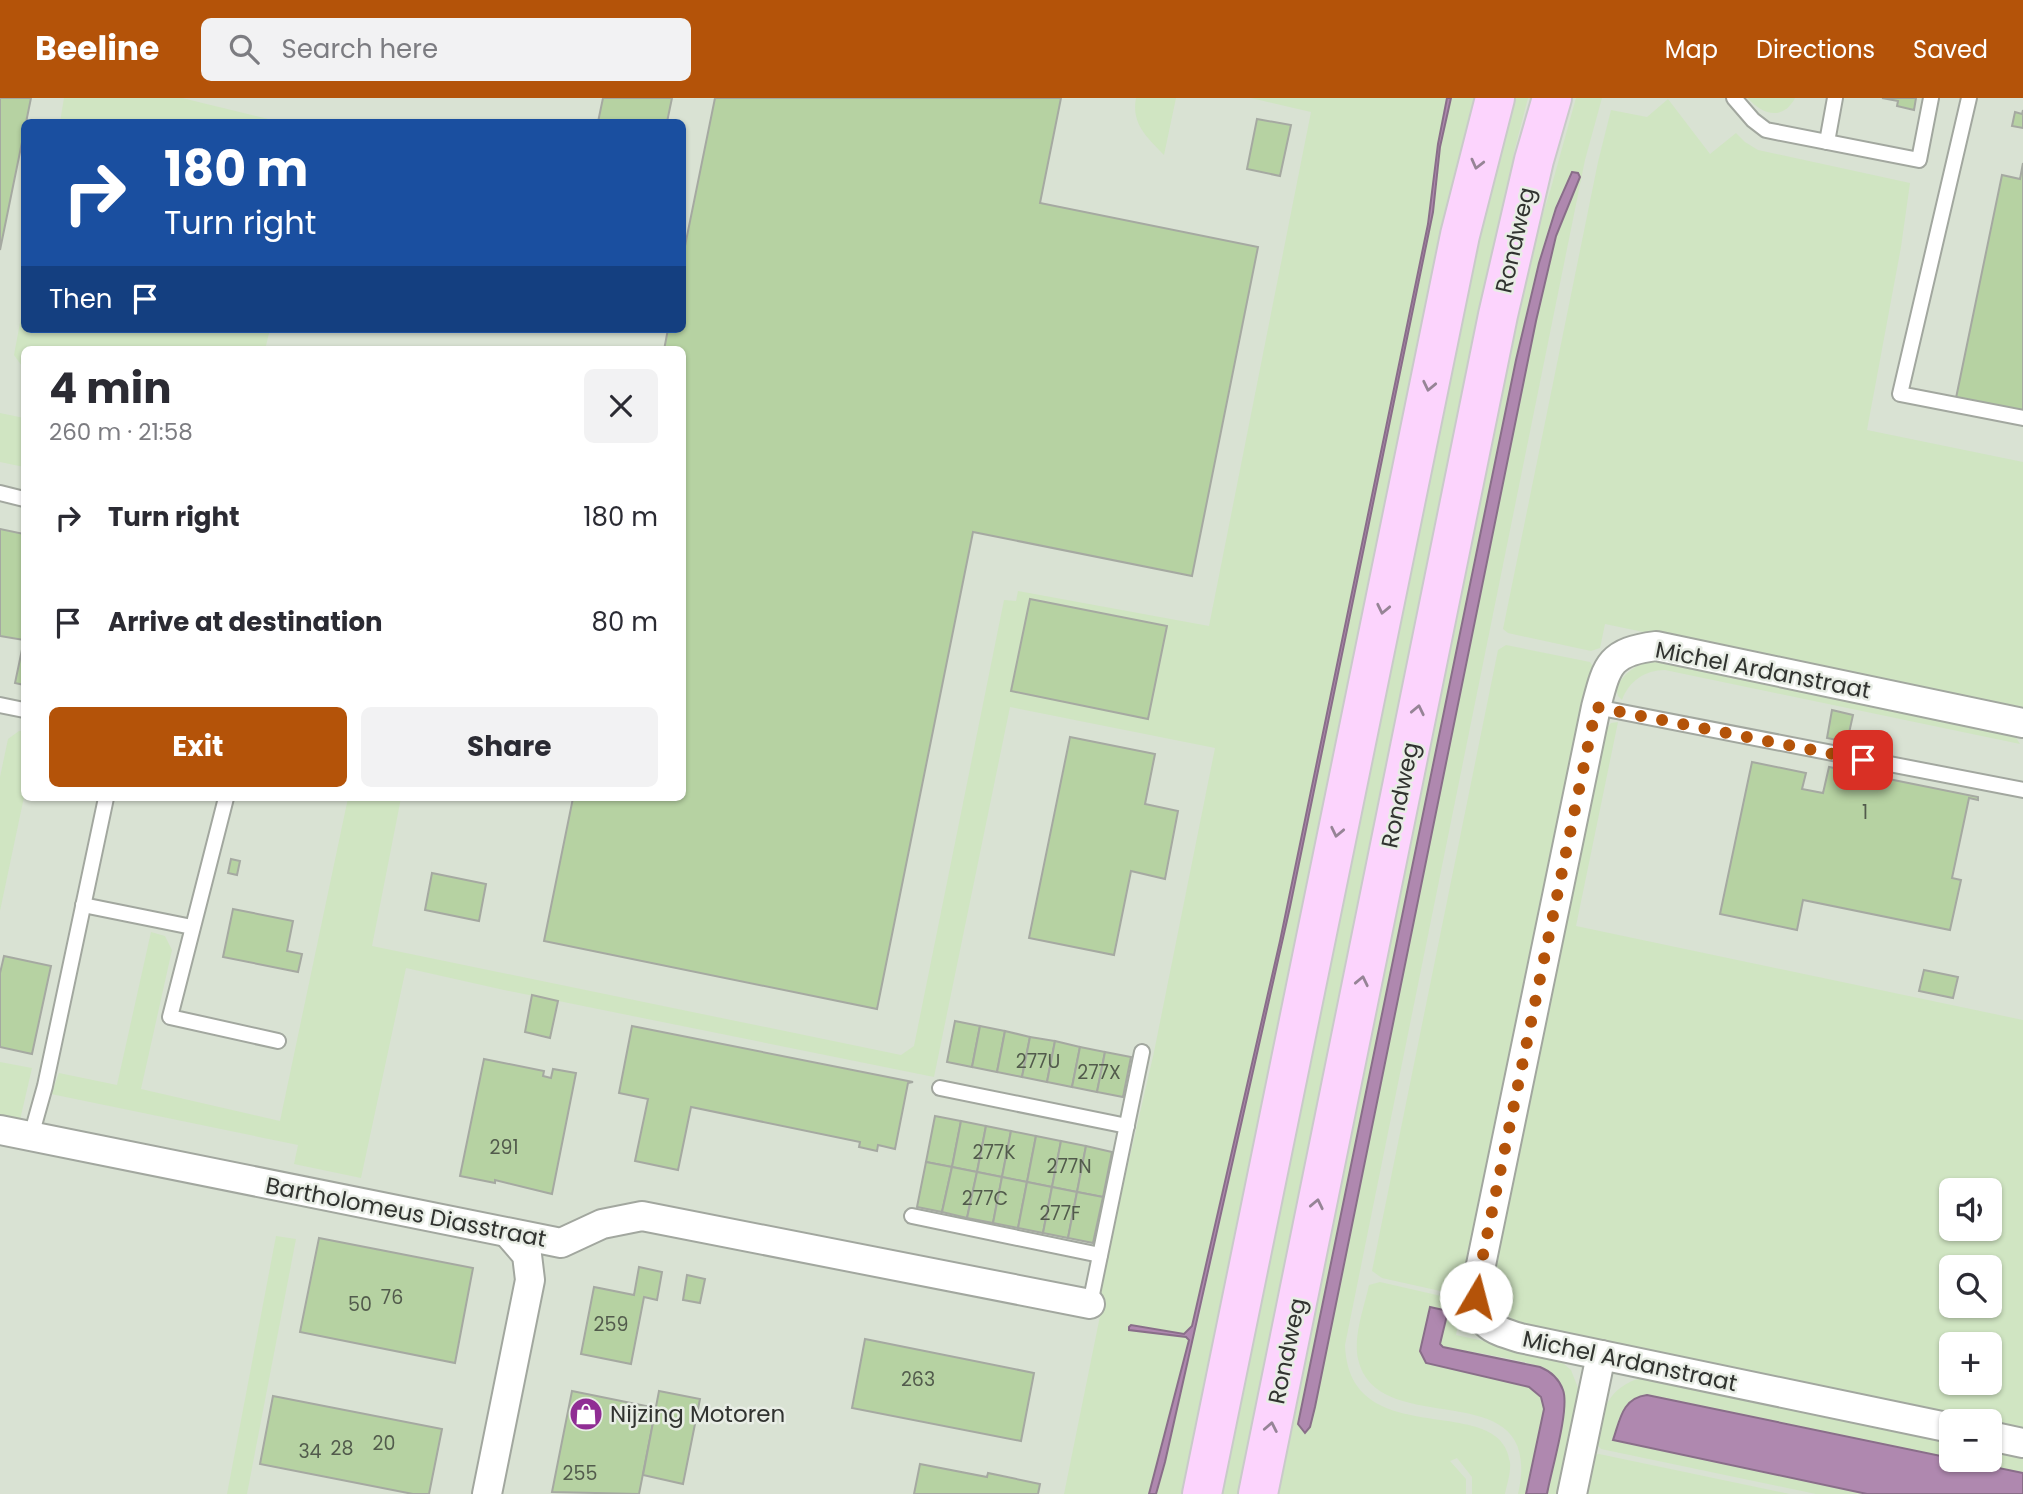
<!DOCTYPE html>
<html lang="en">
<head>
<meta charset="utf-8">
<style>
  :root { --surface:#fff; --page:#f2f2f3; --text:#2b2b33; --muted:#7c7c81; --accent:#b45309 }
  body { margin:0; font-family:Poppins,sans-serif; background:var(--page); color:var(--text); height:100vh; display:flex; flex-direction:column; font-size:26px; white-space:nowrap }
  * { box-sizing:border-box; margin:0 }
  p { font-size:23px; color:var(--muted) }
  .icon { flex:none; width:38px; height:38px; fill:none; stroke:currentColor; stroke-width:2; stroke-linecap:round; stroke-linejoin:round }
  .map { position:relative; flex:1; overflow:hidden }
  .side { position:absolute; left:21px; top:248px; width:665px; height:455px; display:flex; flex-direction:column; background:var(--surface); border-radius:10px; box-shadow:0 2px 5px #0004 }
  .side>* { flex:none }
  .banner { position:absolute; left:21px; top:21px; width:665px; height:214px; border-radius:10px; box-shadow:0 2px 5px #0004; background:#1a4fa0; color:#fff; overflow:hidden }
  .buttons { position:absolute; left:1939px; top:1080px; display:grid; gap:14px }
  .buttons a { display:grid; place-items:center; width:63px; height:63px; border-radius:10px; background:var(--surface); box-shadow:0 2px 5px #0004; font-size:35px }
  .pin { position:absolute; display:grid; place-items:center; width:60px; height:60px; color:#fff; margin:-30px; border-radius:14px; box-shadow:0 4px 10px #0006 }
  .me { position:absolute; width:77px; margin:-38px; rotate:8deg; stroke-linejoin:round; filter:drop-shadow(0 0 5px #0008) }
  .turn { display:flex; align-items:center; gap:24px; height:147px; padding:0 28px; font-size:32px }
  .turn .icon { width:91px; height:91px; stroke-width:2.5 }
  .turn b { display:block; font-size:49px; line-height:60px }
  .then { display:flex; align-items:center; height:66px; padding:0 28px; background:#0003; gap:14px; font-size:26px }
  .round { display:grid; place-items:center; flex:none; width:74px; height:74px; border-radius:10px; background:var(--page) }
  .summary { display:flex; align-items:center; justify-content:space-between; height:119px; padding:0 28px }
  h1 { font-size:42px; font-weight:700; line-height:52px }
  .primary-button { display:flex; gap:14px; margin-top:auto; padding:14px 28px }
  .primary-button a { flex:1; height:80px; border-radius:10px; background:var(--accent); color:#fff; font-size:28px; font-weight:700; line-height:80px; text-align:center }
  .primary-button a+a { background:var(--page); color:var(--text) }
  ul { padding:0; list-style:none }
  li { display:flex; align-items:center; gap:21px; height:105px; padding:0 28px }
  li div { flex:1 }
  li b { display:block; font-size:26px }
  li em { font-style:normal }
  header { display:flex; align-items:center; gap:42px; box-sizing:border-box; height:98px; padding:0 35px; background:var(--accent); color:#fff }
  header strong { font-size:33px }
  nav { display:flex; gap:38px; margin-inline-start:auto; font-size:24px }
  .search { width:490px; height:63px; background:var(--page); display:flex; align-items:center; gap:18px; box-sizing:border-box; padding:0 24px; border-radius:10px; color:var(--muted); font-size:26px }
  .map>svg:first-child { display:block }
  .built { fill:#d9e2d3; fill-rule:evenodd }
  .green { fill:#d0e5c2; fill-rule:evenodd }
  .water { fill:#af88af; stroke:#896e89; stroke-width:2 }
  .building { fill:#b6d2a2; stroke:#a5a9a1; stroke-width:2 }
  .lines { fill:none; stroke-linecap:round; stroke-linejoin:round }
  .service-casing { stroke:#a2a79f; stroke-width:18 }
  .minor-casing { stroke:#a2a79f; stroke-width:32 }
  .primary-casing { stroke:#c9cac9; stroke-width:42 }
  .service { stroke:#fff; stroke-width:14 }
  .minor { stroke:#fff; stroke-width:28 }
  .primary { stroke:#fcd4fd; stroke-width:38 }
  .oneway { stroke:#968496 }
  .route { stroke:#b45309; stroke-width:12; stroke-dasharray:0 21.6 }
  .labels { text-anchor:middle; dominant-baseline:central; stroke-width:5; stroke-linejoin:round; paint-order:stroke }
  .number-label { font-size:19px; fill:#525b4c }
  .street-label { font-size:23px; fill:#313330; stroke:#e8ede5 }
  .poi-label { font-size:23px; fill:#313330; stroke:#e8ede5; text-anchor:start }
</style>
</head>
<body>
<header>
<strong>Beeline</strong>
<div class="search"><svg class="icon" aria-label="search" viewBox="0 0 24 24"><circle cx="10" cy="10" r="6"/><path d="M15 15l6 6"/></svg>Search here</div>
<nav><a>Map</a><a>Directions</a><a>Saved</a></nav>
</header>
<div class="map">
<svg width="2023" height="1396" viewBox="0 0 2023 1396">
  <rect width="100%" height="100%" fill="#e8ede5"/>
  <path class="built" d="M0,0h2023v1396h-2023zM24,24h658v207h-658zM24,252h658v448h-658zM1951,1092h39v38h-39zM1951,1169h39v39h-39zM1951,1246h39v38h-39zM1951,1323h39v39h-39z"/>
  <g class="green">
    <polygon points="64,0 182,0 281,24 60,24"/>
    <path d="M1136,0h40l-12,57c-17,-18 -33,-31 -28,-57z"/>
    <polygon points="1251,0 1447,0 1438,46 1428,126 1280,843 1192,1228 1185,1236 1131,1227 1130,1232 1186,1239 1189,1242 1149,1396 1064,1396 1100,1218 1093,1218 1154,954 1215,650 1010,609 934,979 504,892 406,870 361,1080 294,1066 298,1047 51,996 59,975 117,987 151,834 165,838 172,852 141,991 280,1023 348,700 401,700 372,848 901,957 914,948 1004,502 1016,503 1018,493 1209,528 1311,14"/>
    <polygon points="1451,0 1482,0 1189,1396 1156,1396 1198,1224 1290,809 1430,130 1440,49"/>
    <polygon points="1508,0 1528,0 1514,54 1504,127 1244,1396 1216,1396"/>
    <path d="M1576,0h26l-17,62 -240,1185c4,111 156,44 165,117 1,11 -3,22 -5,32h-33v-17l-15,-19 -7,3 16,18v15h-195l251,-1214 29,-92zM1576,74l3,2 -23,62 -20,85 -221,1086 -5,20 -12,-3 230,-1119c7,-25 28,-122 48,-133z"/>
    <path d="M1748,0h47c-12,23 -33,17 -47,0z"/>
    <polygon points="1668,1 1710,56 1736,35 1745,44 1758,52 1910,85 1901,149 1867,332 2023,364 2023,613 1605,526 1600,550 1591,553 1508,535 1503,531 1598,64 1611,12 1647,19"/>
    <polygon points="24,203 24,231 270,231 265,252 24,252 24,271 14,257"/>
    <polygon points="0,315 24,320 24,369 0,364"/>
    <polygon points="1506,547 1590,564 1595,572 1465,1196 1454,1196 1382,1180 1372,1173 1498,552"/>
    <path d="M1659,561l355,75 6,10 -355,-74c-20,0 -36,11 -43,30l-4,-4 -2,-8c10,-18 23,-25 43,-29z"/>
    <path d="M1618,624l-42,204 447,94v411l-33,-7v-3h-17l-445,-93c-22,-10 -33,-25 -38,-48l112,-530 5,-22 4,-5zM1951,1092h39v38h-39zM1951,1169h39v39h-39zM1951,1246h39v38h-39z"/>
    <polygon points="19,633 24,633 24,699 0,813 0,679 8,641"/>
    <polygon points="0,964 32,970 20,1022 0,1017"/>
    <polygon points="276,1138 296,1141 247,1396 227,1396"/>
    <path d="M1380,1184l83,19 -7,34 93,20 14,8 8,7 9,23 -18,101h-15l18,-91c-1,-13 -7,-26 -18,-33 -16,-10 -83,-19 -104,-23l-3,-3 8,-33 -18,-4 -10,44 2,7 107,29 12,10 3,12 -18,85h-8c29,-127 -141,-49 -160,-135 -5,-23 6,-51 11,-74z"/>
    <path d="M1643,1279l308,62v19l-304,-63 -34,45 254,54h-51l-215,-45 -5,-6c6,-34 11,-55 47,-66z"/>
    <polygon points="1990,1349 2023,1356 2023,1375 1959,1362 1990,1362"/>
    <polygon points="1599,1356 1790,1396 1586,1396 1594,1357"/>
  </g>
  <g class="water">
    <polygon points="1447,0 1451,0 1440,49 1433,114 1290,809 1165,1364 1156,1396 1149,1396 1189,1242 1186,1239 1129,1232 1129,1229 1131,1227 1184,1236 1192,1228 1280,843 1428,126 1438,46"/>
    <polygon points="1572,74 1578,75 1580,79 1556,138 1536,223 1315,1309 1310,1329 1305,1335 1298,1326 1516,262 1539,165 1556,110"/>
    <path d="M1430,1209l18,4 -8,33 3,3 97,20c10,4 19,12 23,23 7,19 -12,81 -16,104h-21l18,-85 -3,-12 -12,-10 -103,-24 -6,-12z"/>
    <path d="M1647,1297l376,78v21h-156l-254,-54c7,-20 9,-42 34,-45z"/>
  </g>
  <g class="building">
    <polygon points="0,0 31,0 0,152"/>
    <polygon points="603,0 672,0 667,24 598,24"/>
    <polygon points="715,0 1061,0 1040,105 1258,149 1192,478 973,434 877,911 544,843 573,700 682,700 682,252 664,252 668,231 682,231 682,147 685,148"/>
    <polygon points="1882,0 1916,0 1914,12 1897,8 1898,3"/>
    <polygon points="2023,12 2023,30 2012,28 2015,14 2022,16"/>
    <polygon points="1257,21 1291,27 1280,78 1247,71"/>
    <polygon points="2023,65 2023,314 1956,300 2002,77 2020,81"/>
    <polygon points="0,431 24,436 24,587 15,585 24,542 0,538"/>
    <polygon points="1030,501 1167,528 1148,621 1011,593"/>
    <polygon points="1832,612 1853,617 1847,644 1827,640"/>
    <polygon points="1070,639 1155,656 1145,706 1178,713 1165,781 1131,773 1114,857 1029,840"/>
    <polygon points="1752,664 1806,675 1802,691 1823,695 1829,669 1978,699 1978,702 1969,700 1952,780 1961,782 1950,832 1803,802 1797,832 1720,816"/>
    <polygon points="231,761 240,763 237,777 228,775"/>
    <polygon points="432,775 486,786 479,823 425,812"/>
    <polygon points="233,811 293,823 287,853 302,856 298,874 223,859"/>
    <polygon points="4,858 51,868 32,956 0,949 0,875"/>
    <polygon points="1924,872 1958,879 1953,900 1919,893"/>
    <polygon points="532,897 558,903 550,940 525,934"/>
    <polygon points="955,923 980,928 972,969 947,964"/>
    <polygon points="632,928 913,984 908,985 895,1051 878,1047 877,1053 859,1049 860,1044 691,1009 678,1072 635,1063 648,1001 619,995"/>
    <polygon points="980,928 1005,933 997,974 972,969"/>
    <polygon points="1005,933 1030,939 1022,979 997,974"/>
    <polygon points="1030,939 1055,943 1047,984 1022,979"/>
    <polygon points="1055,943 1080,949 1072,989 1047,984"/>
    <polygon points="1080,949 1105,954 1097,994 1072,989"/>
    <polygon points="1105,954 1131,959 1123,999 1097,994"/>
    <polygon points="484,961 544,973 543,978 551,980 553,971 576,975 552,1096 495,1082 495,1085 460,1078"/>
    <polygon points="935,1018 961,1023 952,1069 926,1064"/>
    <polygon points="961,1023 986,1028 977,1074 952,1069"/>
    <polygon points="986,1028 1011,1033 1002,1079 977,1074"/>
    <polygon points="1011,1033 1036,1038 1027,1084 1002,1079"/>
    <polygon points="1036,1038 1061,1043 1052,1089 1027,1084"/>
    <polygon points="1061,1043 1086,1048 1077,1094 1052,1089"/>
    <polygon points="1086,1048 1112,1054 1103,1099 1077,1094"/>
    <polygon points="926,1064 952,1069 942,1114 917,1109"/>
    <polygon points="952,1069 977,1074 967,1120 942,1114"/>
    <polygon points="977,1074 1002,1079 993,1125 967,1120"/>
    <polygon points="1002,1079 1027,1084 1018,1130 993,1125"/>
    <polygon points="1027,1084 1052,1089 1043,1135 1018,1130"/>
    <polygon points="1052,1089 1077,1094 1068,1140 1043,1135"/>
    <polygon points="1077,1094 1103,1099 1093,1145 1068,1140"/>
    <polygon points="319,1140 473,1170 455,1265 300,1234"/>
    <polygon points="639,1169 662,1174 657,1202 644,1199 631,1266 581,1256 594,1189 634,1197"/>
    <polygon points="687,1177 705,1181 700,1205 683,1202"/>
    <polygon points="865,1241 1034,1275 1021,1343 852,1310"/>
    <polygon points="572,1293 656,1310 639,1396 552,1394"/>
    <polygon points="659,1293 700,1301 683,1386 643,1377"/>
    <polygon points="273,1298 442,1331 429,1396 413,1396 260,1366"/>
    <polygon points="920,1366 987,1379 988,1375 1040,1386 1038,1396 914,1396"/>
  </g>
  <g class="lines">
    <defs>
      <g id="service">
        <polyline points="1734,0 1753,22 1766,32 1919,62 1931,0"/>
        <polyline points="1969,0 1900,296 2023,320"/>
        <polyline points="1827,44 1835,0"/>
        <polyline points="0,395 24,401"/>
        <polyline points="0,607 24,612"/>
        <polyline points="1596,609 2023,692"/>
        <polyline points="226,700 170,919 278,943"/>
        <polyline points="83,807 192,829"/>
        <polyline points="940,990 1127,1028"/>
        <polyline points="31,1038 45,988 106,700"/>
        <polyline points="912,1118 1100,1157"/>
        <polyline points="1090,1206 1142,954"/>
      </g>
      <g id="minor">
        <polyline points="0,1032 561,1145 602,1126 642,1118 1090,1206"/>
        <path d="M1951,1330l-431,-90c-32,-10 -42,-13 -44,-49l120,-582c11,-42 13,-55 60,-61l367,77"/>
        <polyline points="1990,1338 2023,1345"/>
        <polyline points="487,1396 530,1182 527,1157 508,1135"/>
        <polyline points="1572,1396 1601,1257"/>
      </g>
      <g id="primary">
        <polyline points="1202,1396 1460,137 1495,0"/>
        <polyline points="1258,1396 1498,217 1534,62 1552,0"/>
      </g>
    </defs>
    <use href="#service" class="service-casing"/>
    <use href="#minor" class="minor-casing"/>
    <use href="#primary" class="primary-casing"/>
    <use href="#service" class="service"/>
    <use href="#minor" class="minor"/>
    <use href="#primary" class="primary"/>
  </g>
  <defs><path id="oneway-chevron" d="M-2-3.5L2.5 0L-2 3.5" fill="none" stroke-width="1.6" stroke-linecap="round" stroke-linejoin="round" transform="scale(1.75)"/></defs>
  <g class="oneway">
    <use href="#oneway-chevron" transform="translate(1477 66) rotate(104)"/>
    <use href="#oneway-chevron" transform="translate(1429 288) rotate(102)"/>
    <use href="#oneway-chevron" transform="translate(1383 511) rotate(102)"/>
    <use href="#oneway-chevron" transform="translate(1418 612) rotate(-78)"/>
    <use href="#oneway-chevron" transform="translate(1337 734) rotate(102)"/>
    <use href="#oneway-chevron" transform="translate(1362 883) rotate(-78)"/>
    <use href="#oneway-chevron" transform="translate(1317 1106) rotate(-78)"/>
    <use href="#oneway-chevron" transform="translate(1271 1329) rotate(-79)"/>
  </g>
  <g class="lines">
    <polyline class="route" points="1476,1199 1476,1191 1596,609 1863,662"/>
  </g>
  <defs>
    <symbol id="shop-disc" viewBox="-11 -11 22 22"><circle r="9.5" fill="#902d94" stroke="#e8ede5"/><path d="M-5-2.5h2.3a2.7 3.5 0 0 1 5.4 0H5L5.5 6h-11ZM-1.5-2.5h3a1.5 2.3 0 0 0-3 0Z" fill="#fff"/></symbol>
  </defs>
  <g fill-rule="evenodd">
    <use href="#shop-disc" x="567" y="1297" width="38" height="38"/>
  </g>
  <g class="labels">
    <g class="number-label">
      <text x="1865" y="714">1</text>
      <text x="1038" y="963">277U</text>
      <text x="1099" y="974">277X</text>
      <text x="504" y="1049">291</text>
      <text x="994" y="1054">277K</text>
      <text x="1069" y="1068">277N</text>
      <text x="985" y="1100">277C</text>
      <text x="1060" y="1115">277F</text>
      <text x="392" y="1199">76</text>
      <text x="360" y="1206">50</text>
      <text x="611" y="1226">259</text>
      <text x="918" y="1281">263</text>
      <text x="384" y="1345">20</text>
      <text x="342" y="1350">28</text>
      <text x="310" y="1353">34</text>
      <text x="580" y="1375">255</text>
    </g>
    <g class="street-label">
      <text transform="translate(1515 142) rotate(-77)">Rondweg</text>
      <text transform="translate(1763 572) rotate(11)">Michel Ardanstraat</text>
      <text transform="translate(1400 697) rotate(-78)">Rondweg</text>
      <text transform="translate(406 1114) rotate(11)">Bartholomeus Diasstraat</text>
      <text transform="translate(1287 1253) rotate(-78)">Rondweg</text>
      <text transform="translate(1630 1263) rotate(12)">Michel Ardanstraat</text>
    </g>
    <g class="poi-label">
      <text x="610" y="1316">Nijzing Motoren</text>
    </g>
  </g>
</svg>
<div class="buttons">
<a><svg class="icon" aria-label="sound" viewBox="0 0 24 24"><path d="M4 9h4l5-4v14l-5-4H4zM17 9q2 3 0 6"/></svg></a>
<a><svg class="icon" aria-label="search" viewBox="0 0 24 24"><circle cx="10" cy="10" r="6"/><path d="M15 15l6 6"/></svg></a>
<a>+</a>
<a>−</a>
</div>
<div class="pin" style="left:1863px;top:662px;background:#d93025"><svg class="icon" aria-label="arrive" viewBox="0 0 24 24"><path d="M6 21V4h12l-3 4 3 4H6"/></svg></div>
<svg class="me" style="left:1476px;top:1199px" viewBox="-20 -20 40 40"><circle r="19" fill="#fff"/><path d="M0-13L10 11 0 6-10 11z" fill="#b45309"/></svg>
<div class="banner">
<div class="turn"><svg class="icon" aria-label="right" viewBox="0 0 24 24"><path d="M7 20v-9h11M14 6l5 5-5 5"/></svg><div><b>180 m</b>Turn right</div></div>
<div class="then">Then<svg class="icon" aria-label="arrive" viewBox="0 0 24 24"><path d="M6 21V4h12l-3 4 3 4H6"/></svg></div>
</div>
<section class="side">
<div class="summary"><div><h1>4 min</h1><p>260 m · 21:58</p></div><a class="round"><svg class="icon" aria-label="close" viewBox="0 0 24 24"><path d="M6 6l12 12M18 6L6 18"/></svg></a></div>
<ul>
<li><svg class="icon" aria-label="right" viewBox="0 0 24 24"><path d="M7 20v-9h11M14 6l5 5-5 5"/></svg><div><b>Turn right</b></div><em>180 m</em></li>
<li><svg class="icon" aria-label="arrive" viewBox="0 0 24 24"><path d="M6 21V4h12l-3 4 3 4H6"/></svg><div><b>Arrive at destination</b></div><em>80 m</em></li>
</ul>
<div class="primary-button"><a>Exit</a><a>Share</a></div>
</section>
</div>
</body>
</html>
